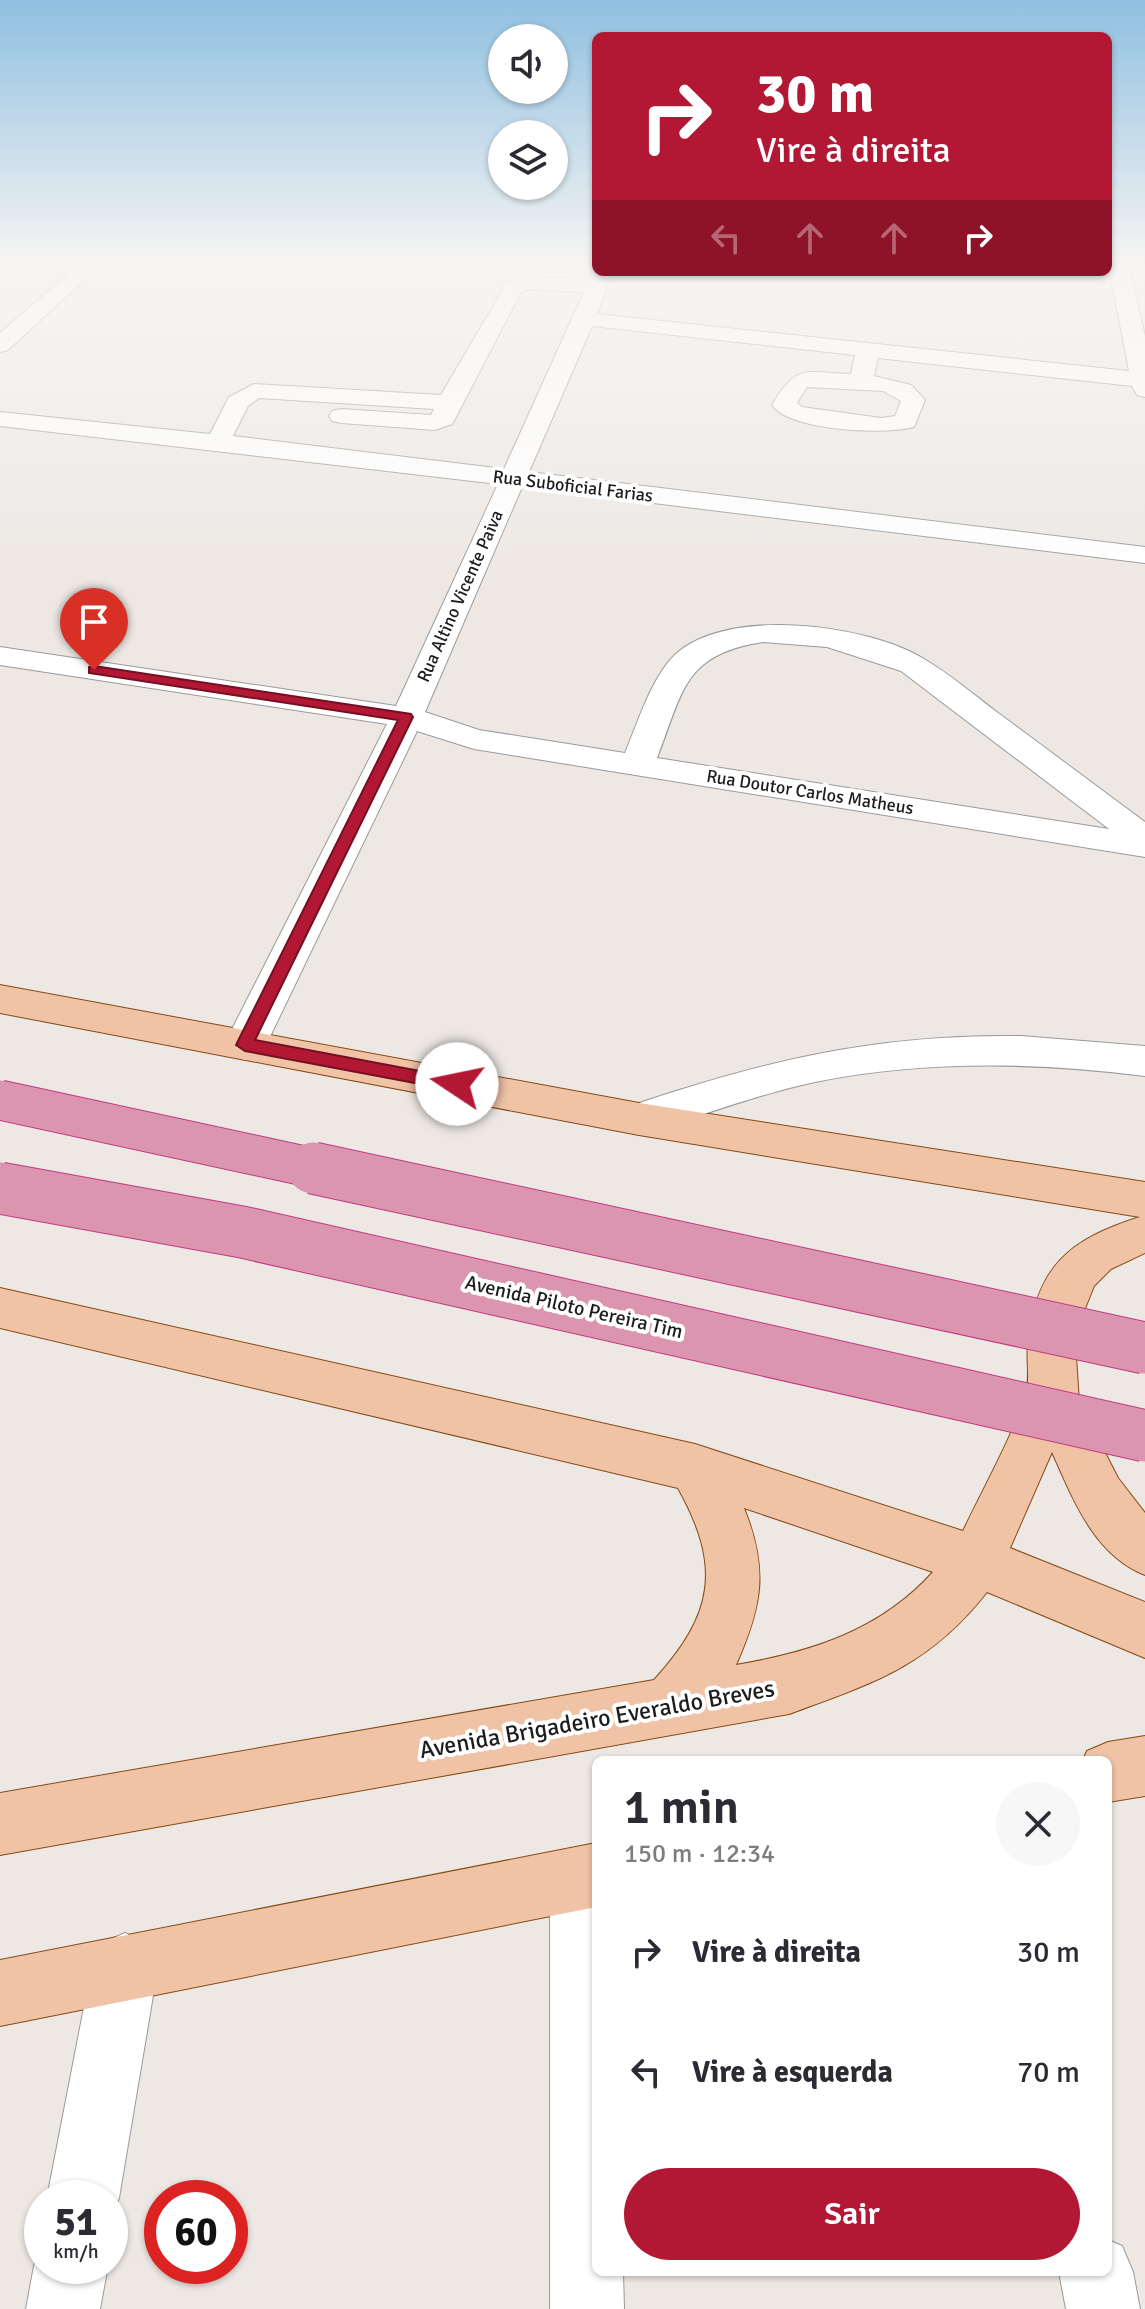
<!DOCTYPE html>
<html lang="pt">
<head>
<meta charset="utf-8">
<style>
  :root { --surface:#fff; --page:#f7f7f7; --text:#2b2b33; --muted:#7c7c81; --accent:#b21833 }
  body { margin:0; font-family:Signika,sans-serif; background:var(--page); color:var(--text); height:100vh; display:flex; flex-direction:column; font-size:30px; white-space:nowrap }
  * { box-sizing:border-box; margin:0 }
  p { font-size:26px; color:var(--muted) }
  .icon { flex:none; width:44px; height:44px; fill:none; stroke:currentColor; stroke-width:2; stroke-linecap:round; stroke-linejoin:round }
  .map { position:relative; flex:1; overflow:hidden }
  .side { position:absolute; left:592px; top:1756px; width:520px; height:520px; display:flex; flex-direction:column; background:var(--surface); border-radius:12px; box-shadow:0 2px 6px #0004 }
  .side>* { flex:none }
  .banner { position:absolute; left:592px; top:32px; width:520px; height:244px; border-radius:12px; box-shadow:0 2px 6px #0004; background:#b21833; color:#fff; overflow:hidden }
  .buttons { position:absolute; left:488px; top:24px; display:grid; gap:16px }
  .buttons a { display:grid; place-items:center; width:80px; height:80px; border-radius:50%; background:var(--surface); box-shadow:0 2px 6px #0004; font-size:40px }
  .speed { position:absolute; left:24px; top:2180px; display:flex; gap:16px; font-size:40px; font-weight:700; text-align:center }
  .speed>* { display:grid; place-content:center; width:104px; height:104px; border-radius:50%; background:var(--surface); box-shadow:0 2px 6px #0004; line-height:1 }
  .speed small { font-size:20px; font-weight:400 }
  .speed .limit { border:12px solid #d22; background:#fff; color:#111 }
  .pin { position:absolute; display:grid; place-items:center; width:68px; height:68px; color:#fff; margin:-82px -34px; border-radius:50% 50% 50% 0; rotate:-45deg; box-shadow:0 0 8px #0007 }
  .pin .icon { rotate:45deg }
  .me { position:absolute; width:88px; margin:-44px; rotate:281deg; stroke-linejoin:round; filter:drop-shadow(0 0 6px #0008) }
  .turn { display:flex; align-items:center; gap:28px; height:168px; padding:0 32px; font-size:36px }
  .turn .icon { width:104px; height:104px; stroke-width:2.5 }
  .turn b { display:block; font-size:56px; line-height:68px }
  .lanes { display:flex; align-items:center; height:76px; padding:0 32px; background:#0003; justify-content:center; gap:40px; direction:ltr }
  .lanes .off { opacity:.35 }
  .round { display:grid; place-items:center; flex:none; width:84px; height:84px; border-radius:42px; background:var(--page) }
  .headline { display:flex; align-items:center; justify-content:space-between; height:136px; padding:0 32px }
  h1 { font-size:48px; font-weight:600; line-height:60px }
  .cta { display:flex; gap:16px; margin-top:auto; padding:16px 32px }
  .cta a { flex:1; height:92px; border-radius:48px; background:var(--accent); color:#fff; font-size:32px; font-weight:600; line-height:92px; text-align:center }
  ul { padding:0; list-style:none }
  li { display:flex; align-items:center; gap:24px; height:120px; padding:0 32px }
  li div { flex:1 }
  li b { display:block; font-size:30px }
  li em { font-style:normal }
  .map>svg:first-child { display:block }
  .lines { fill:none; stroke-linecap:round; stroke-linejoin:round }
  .minor-casing { stroke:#9a9a9a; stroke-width:2 }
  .major-casing { stroke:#854a12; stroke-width:2 }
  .minor { fill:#fff; fill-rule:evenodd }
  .major { fill:#f0c3a6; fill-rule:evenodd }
  .highway-bridge-far1-casing { stroke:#c33981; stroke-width:41; stroke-linecap:butt }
  .highway-bridge-casing { stroke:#c33981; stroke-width:53; stroke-linecap:butt }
  .highway-bridge-far1 { stroke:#db95ae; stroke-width:39 }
  .highway-bridge { stroke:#db95ae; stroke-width:51 }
  .route { fill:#b21833; stroke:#741021; stroke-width:2 }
  .labels { text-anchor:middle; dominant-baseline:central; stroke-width:8; stroke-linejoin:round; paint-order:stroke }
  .far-street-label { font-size:18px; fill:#1d1d1d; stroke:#fff }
  .street-label { font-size:20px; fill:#1d1d1d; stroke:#fff }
  .near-street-label { font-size:24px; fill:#1d1d1d; stroke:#fff }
</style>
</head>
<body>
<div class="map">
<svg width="1145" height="2309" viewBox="0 0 1145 2309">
  <rect width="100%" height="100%" fill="#ede8e4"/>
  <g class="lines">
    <defs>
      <g id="minor">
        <polygon points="0,261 105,261 8,350 0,352 0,333 69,273 6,267 0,266"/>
        <path d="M1128,261l17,75v61l-8,-2 -5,-9 -254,-28 -4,18 37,9 14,15 -11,27c-30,8 -124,4 -142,-22 26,-43 33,-32 79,-31l4,-19 -263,-29 -63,146 616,75v16l-623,-76 -97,225 54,18 146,23c13,-31 24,-68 45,-93 48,-56 198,-36 254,-1 26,15 50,36 74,54 49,36 98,73 147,109v35l-671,-108 -57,-18 -151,314 -6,10 -15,5 -15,-5 -6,-10 163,-321 -387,-59v-18l396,59 102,-222 -498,-58v-14l210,22 19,-37 25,-13 187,11 65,-111 19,-7 64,2 7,-12v5h16l-15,42 532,57 -21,-109zM528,289l56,3 -80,177 -271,-33 15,-30 11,-8 175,11 -3,6 -90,-6 -9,2 -3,5 3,5 9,2 94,7 17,-6 3,-5 66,-127zM807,387l76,4 18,10 -6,15 -14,2 -79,-11 -5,-4zM763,642l64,5 74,24 208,158 -452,-71c26,-66 26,-104 106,-116z"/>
        <path d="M1021,1036l124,10v30c-110,-14 -221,-16 -330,6 -60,13 -117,35 -176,53l-15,-5 -7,-11 7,-11c139,-47 249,-74 397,-72z"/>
        <polygon points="582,1846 596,1852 596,2272 623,2272 624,2309 550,2309 550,1878 560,1856"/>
        <polygon points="125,1933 148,1943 158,1966 119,2198 110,2219 110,2198 47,2198 92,1966 102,1943"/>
        <polygon points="1108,2240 1122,2246 1133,2272 1140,2309 1066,2309 1059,2272 1108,2272"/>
        <polygon points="42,2247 42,2266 108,2266 100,2309 26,2309 34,2266"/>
      </g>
      <g id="major">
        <path d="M0,985l639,118 506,79v71l-34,16 -17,17 -14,35 -4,36 3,45 39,76 27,35v62c-51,-20 -72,-76 -93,-123l-42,96 135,54v56l-158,-66c-58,74 -113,91 -198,122l-789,141v-62l654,-113c60,-66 68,-113 24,-192l-678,-160v-40l695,156 268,87c21,-44 46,-88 62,-133 6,-15 1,-38 3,-55 8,-77 42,-104 112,-126l-501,-82 -639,-122zM744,1508l189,64c-53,59 -122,80 -197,93 26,-59 33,-95 8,-157z"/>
        <polygon points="1145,1736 1145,1796 1108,1802 1108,1760 1083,1760 1087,1751 1108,1742"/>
        <polygon points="596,1843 596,1907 0,2026 0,1960"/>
      </g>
    </defs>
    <use href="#minor" class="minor-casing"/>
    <use href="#major" class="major-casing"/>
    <use href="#minor" class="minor"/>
    <use href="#major" class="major"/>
    <defs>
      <polyline id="highway-bridge-far1" points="0,1100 323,1170"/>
      <g id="highway-bridge">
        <polyline points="313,1168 1145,1348"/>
        <polyline points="0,1188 242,1232 1145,1436"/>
      </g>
    </defs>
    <use href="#highway-bridge-far1" class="highway-bridge-far1-casing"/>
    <use href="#highway-bridge" class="highway-bridge-casing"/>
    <use href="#highway-bridge-far1" class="highway-bridge-far1"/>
    <use href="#highway-bridge" class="highway-bridge"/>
  </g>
  <linearGradient id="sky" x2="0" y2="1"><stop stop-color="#8fc0e1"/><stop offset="0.45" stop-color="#f7f5f3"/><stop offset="1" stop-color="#f7f5f3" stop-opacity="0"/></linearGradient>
  <rect width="1145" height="584" fill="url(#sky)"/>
  <polygon class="route" points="94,666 411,714 413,717 255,1040 457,1078 463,1080 466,1084 463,1089 457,1091 245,1051 236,1045 398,720 89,673 89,667"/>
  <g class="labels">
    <g class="far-street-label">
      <text transform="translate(573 486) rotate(7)">Rua Suboficial Farias</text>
      <text transform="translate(460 596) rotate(-66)">Rua Altino Vicente Paiva</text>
      <text transform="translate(810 792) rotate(9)">Rua Doutor Carlos Matheus</text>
    </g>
    <g class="street-label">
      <text transform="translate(574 1307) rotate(13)">Avenida Piloto Pereira Tim</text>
    </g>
    <g class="near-street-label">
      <text transform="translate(597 1719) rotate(-10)">Avenida Brigadeiro Everaldo Breves</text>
    </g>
  </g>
</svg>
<div class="buttons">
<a><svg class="icon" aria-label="sound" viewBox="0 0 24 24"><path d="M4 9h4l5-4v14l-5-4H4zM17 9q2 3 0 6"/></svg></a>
<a><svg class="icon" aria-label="layers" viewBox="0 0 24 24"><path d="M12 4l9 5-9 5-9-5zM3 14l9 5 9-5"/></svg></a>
</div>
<div class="speed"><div>51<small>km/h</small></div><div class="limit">60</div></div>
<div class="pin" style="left:94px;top:670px;background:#d93025"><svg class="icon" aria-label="arrive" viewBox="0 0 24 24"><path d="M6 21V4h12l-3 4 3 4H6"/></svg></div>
<svg class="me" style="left:457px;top:1084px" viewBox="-20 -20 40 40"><circle r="19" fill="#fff"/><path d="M0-13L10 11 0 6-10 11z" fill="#b21833"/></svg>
<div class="banner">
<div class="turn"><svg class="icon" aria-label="right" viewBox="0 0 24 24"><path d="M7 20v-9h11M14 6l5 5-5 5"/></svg><div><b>30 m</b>Vire à direita</div></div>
<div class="lanes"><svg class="icon off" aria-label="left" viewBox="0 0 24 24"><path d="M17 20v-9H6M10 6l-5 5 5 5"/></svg><svg class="icon off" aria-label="ahead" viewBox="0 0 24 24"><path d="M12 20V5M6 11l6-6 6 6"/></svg><svg class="icon off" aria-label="ahead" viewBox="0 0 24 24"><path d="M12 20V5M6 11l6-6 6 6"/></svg><svg class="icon" aria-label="right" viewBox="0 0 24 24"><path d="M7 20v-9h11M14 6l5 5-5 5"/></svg></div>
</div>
<section class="side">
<div class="headline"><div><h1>1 min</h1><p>150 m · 12:34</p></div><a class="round"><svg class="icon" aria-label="close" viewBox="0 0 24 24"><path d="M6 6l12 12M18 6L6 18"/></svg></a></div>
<ul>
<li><svg class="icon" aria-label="right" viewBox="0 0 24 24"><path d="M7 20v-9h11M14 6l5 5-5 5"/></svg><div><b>Vire à direita</b></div><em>30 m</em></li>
<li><svg class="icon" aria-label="left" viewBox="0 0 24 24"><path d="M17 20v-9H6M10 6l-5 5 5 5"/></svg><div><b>Vire à esquerda</b></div><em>70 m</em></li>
</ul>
<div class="cta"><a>Sair</a></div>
</section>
</div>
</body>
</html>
